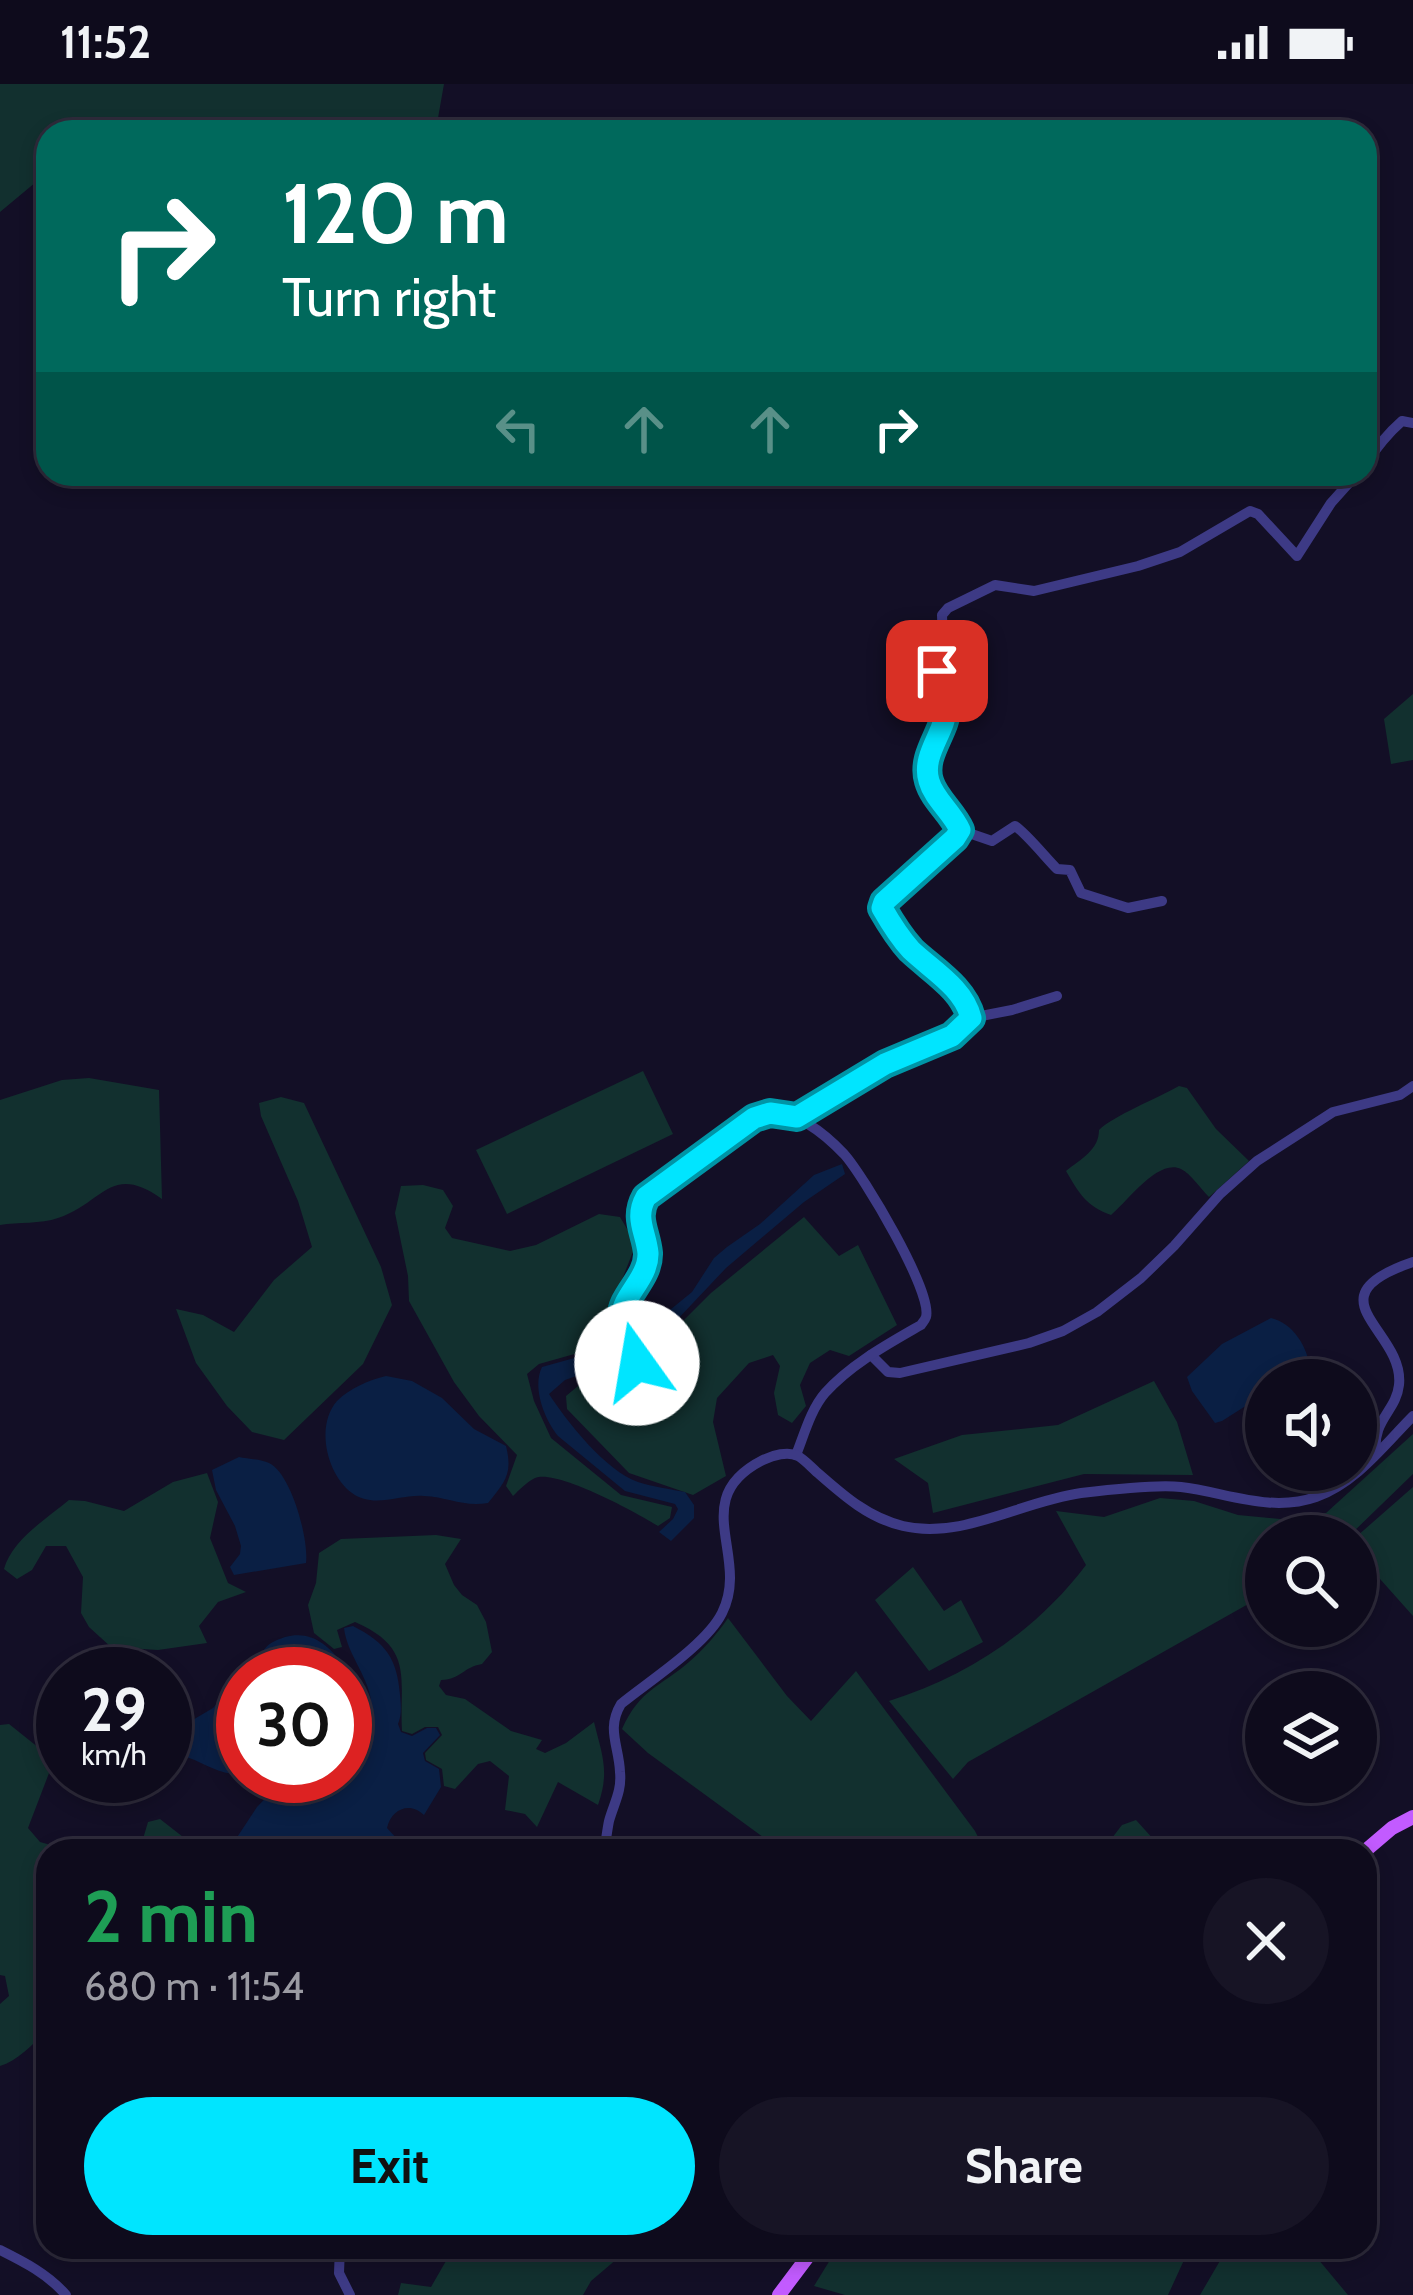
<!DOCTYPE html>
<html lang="en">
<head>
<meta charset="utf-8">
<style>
  :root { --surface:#0e0b1c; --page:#171425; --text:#f1f3f6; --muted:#9b9ba3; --line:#2e2b3b; --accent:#00e5ff }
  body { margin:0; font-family:Cabin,sans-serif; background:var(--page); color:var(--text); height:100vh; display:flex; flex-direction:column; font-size:45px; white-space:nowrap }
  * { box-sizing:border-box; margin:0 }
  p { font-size:39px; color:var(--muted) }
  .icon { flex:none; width:66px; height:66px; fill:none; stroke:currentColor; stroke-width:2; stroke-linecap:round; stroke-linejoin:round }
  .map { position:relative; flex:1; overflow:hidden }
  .drawer { position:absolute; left:36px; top:1755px; width:1341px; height:420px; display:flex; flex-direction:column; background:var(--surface); border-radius:36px; box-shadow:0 6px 18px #0003,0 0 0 3px var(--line) }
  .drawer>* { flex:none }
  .top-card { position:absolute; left:36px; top:36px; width:1341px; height:366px; border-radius:36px; box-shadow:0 6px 18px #0003,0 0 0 3px var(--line); background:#00695c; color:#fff; overflow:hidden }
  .buttons { position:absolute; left:1245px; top:1275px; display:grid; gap:24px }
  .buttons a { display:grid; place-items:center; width:132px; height:132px; border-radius:50%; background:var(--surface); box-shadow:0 6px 18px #0003,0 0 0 3px var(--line); font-size:60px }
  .speed { position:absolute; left:36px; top:1563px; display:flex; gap:24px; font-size:60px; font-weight:700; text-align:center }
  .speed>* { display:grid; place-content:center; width:156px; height:156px; border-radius:50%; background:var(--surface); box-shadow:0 6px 18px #0003,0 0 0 3px var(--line); line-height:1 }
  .speed small { font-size:30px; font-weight:400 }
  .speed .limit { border:18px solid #d22; background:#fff; color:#111 }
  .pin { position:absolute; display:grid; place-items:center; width:102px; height:102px; color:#fff; margin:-51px; border-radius:24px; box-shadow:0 6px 18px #0006 }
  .me { position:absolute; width:132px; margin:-66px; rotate:347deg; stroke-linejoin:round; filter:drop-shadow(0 0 9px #0008) }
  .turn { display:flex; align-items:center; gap:42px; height:252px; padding:0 48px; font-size:54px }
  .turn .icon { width:156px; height:156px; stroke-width:2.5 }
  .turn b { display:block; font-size:84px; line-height:102px }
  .lanes { display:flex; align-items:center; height:114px; padding:0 48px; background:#0003; justify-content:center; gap:60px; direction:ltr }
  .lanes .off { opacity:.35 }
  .round { display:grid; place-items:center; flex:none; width:126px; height:126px; border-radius:63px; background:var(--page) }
  .head { display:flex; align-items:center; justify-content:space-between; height:204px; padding:0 48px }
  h1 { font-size:72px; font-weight:700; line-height:90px; color:#1e9e55 }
  .button { display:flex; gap:24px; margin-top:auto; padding:24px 48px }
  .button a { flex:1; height:138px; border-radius:72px; background:var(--accent); color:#111; font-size:48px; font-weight:700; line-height:138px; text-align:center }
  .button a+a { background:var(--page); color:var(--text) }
  .status { display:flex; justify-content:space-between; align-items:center; height:84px; padding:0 60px; background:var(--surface); direction:ltr }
  .status svg { height:33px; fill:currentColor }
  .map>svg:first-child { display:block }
  .green { fill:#12302f }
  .water { fill:#0a1f44 }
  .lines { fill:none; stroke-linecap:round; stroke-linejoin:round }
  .minor { stroke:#3d3a85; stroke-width:10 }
  .major { stroke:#c25bff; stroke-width:14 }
  .route-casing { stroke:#0095a6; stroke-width:30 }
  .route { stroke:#00e5ff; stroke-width:21 }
</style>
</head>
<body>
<div class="status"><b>11:52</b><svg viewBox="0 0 49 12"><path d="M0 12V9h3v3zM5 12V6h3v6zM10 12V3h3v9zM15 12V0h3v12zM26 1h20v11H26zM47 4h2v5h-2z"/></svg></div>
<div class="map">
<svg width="1413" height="2211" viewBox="0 0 1413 2211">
  <rect width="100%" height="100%" fill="#130f26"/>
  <g class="green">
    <polygon points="0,0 444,0 438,34 425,48 48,48 48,88 0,128"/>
    <polygon points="1413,610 1413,676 1391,680 1384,635"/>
    <polygon points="643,987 673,1050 507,1130 476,1066"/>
    <path d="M89,994l70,12 3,109c-51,-37 -59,4 -104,19 -17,6 -40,4 -58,7v-125l62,-20z"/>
    <path d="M1179,1002l8,2 29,41 33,32 -40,36c-8,-8 -18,-23 -28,-28 -23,-11 -54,33 -70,46 -25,-9 -32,-22 -45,-44 15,-12 33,-21 33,-41 14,-14 59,-32 80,-44z"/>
    <polygon points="281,1013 304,1019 381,1183 392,1221 363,1280 284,1356 252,1348 227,1322 196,1279 176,1225 203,1231 234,1248 274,1196 312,1163 298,1117 261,1032 259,1019"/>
    <path d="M423,1101l20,5 10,16 -8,22 7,10 58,13 26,-6 63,-31 21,3 16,27 -22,56 6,34 -3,8 -78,22 -12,10 7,27 17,37 70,57 51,12 -2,11 -12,8c-21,-13 -101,-57 -123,-48 -7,3 -16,12 -22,18l-7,-10 11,-31 -38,-39 -25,-34 -45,-81 -1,-25 -13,-63 6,-27z"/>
    <polygon points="804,1133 839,1172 858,1161 897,1241 849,1272 830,1266 810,1279 800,1301 806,1322 792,1339 778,1331 774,1309 780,1282 773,1271 749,1279 717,1314 713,1338 726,1392 693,1411 629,1389 567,1325 566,1312 578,1302 622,1283 672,1248 711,1209"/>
    <polygon points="1154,1297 1177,1338 1193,1391 1084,1390 933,1429 928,1399 894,1375 962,1351 1058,1341"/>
    <path d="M1413,1350v40l-64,62h-83v58l-298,168 -15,17 -64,-78c78,-24 147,-70 197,-136l-30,-54 48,6 56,-19 34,3 44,14 42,4 46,-6z"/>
    <path d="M207,1389l11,29 -8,36 18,45 18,9 -28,10 -19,24 8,17 -49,7 -47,-3 -22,-20 -8,-14 2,-36 -17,-31h-20l-14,24 -15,9 -13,-10c8,-29 42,-50 65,-69l16,1 39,10 49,-29z"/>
    <polygon points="1413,1403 1413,1532 1356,1468 1356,1453"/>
    <path d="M436,1451l25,4 -16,25 9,21 8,10 15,10 9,17 6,30 -10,12c-19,3 -20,15 -41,16l-2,6 7,9 19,4 46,32 31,9 -6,9 9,4 21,-10 28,-21c8,33 16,49 4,83l-40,-23 -21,45 -12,-13 -20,-4 4,-34 -19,-15 -12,3 -23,25 -11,-3 -2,-17 -16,-9 -1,-7 17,-18 -4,-8h-13l-13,7 -10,-3c-3,-52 13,-83 -47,-109l-18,8 5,17 -8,2 -20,-16 -6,-28 8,-22 3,-30 22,-14z"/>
    <polygon points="913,1483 944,1527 961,1516 983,1558 929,1587 875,1516"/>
    <path d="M728,1534l59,78 24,25 45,-50 119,160 10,20h-203l-134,-98 -26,-24c18,-40 38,-42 67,-67 14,-12 29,-29 39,-44z"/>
    <path d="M9,1640l45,36 -26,68 12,14 32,9h-24v178c-13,13 -30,32 -48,37v-62l9,-8 -4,-20 -5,-1v-250z"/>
    <polygon points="160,1735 192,1760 217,1755 220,1767 118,1767 140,1765 148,1738"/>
    <polygon points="1136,1736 1164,1767 1102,1767 1122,1741"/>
    <polygon points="454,2163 631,2163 591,2197 583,2211 398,2211 401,2199 431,2203"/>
    <polygon points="838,2163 1190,2163 1168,2211 845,2211 814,2202"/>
    <polygon points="1228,2163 1308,2163 1348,2211 1200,2211"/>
  </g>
  <g class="water">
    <path d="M842,1080l3,10 -41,28 -78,66 -51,54 -51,37 -59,21 -16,14c18,28 57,77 89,88 15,5 32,7 47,10l9,13v13l-23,23 -12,-9 14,-13 5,-10 -3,-5 -50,-13 -67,-55c-14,-17 -26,-49 -16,-69l79,-22 33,-22 38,-31 22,-34 13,-11 33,-23 54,-49z"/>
    <path d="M1271,1234c22,5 37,29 39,51l-21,11h-23v13l-44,28 -7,2 -23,-32 -5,-14 35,-33z"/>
    <path d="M386,1292l26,5 30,17 32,31 32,17c7,28 -1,36 -18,57 -25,4 -40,-6 -64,-7 -23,-2 -51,13 -72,-3 -25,-18 -37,-67 -15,-92 13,-13 32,-21 49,-25z"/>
    <path d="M239,1373c8,2 22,2 30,6 22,10 40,76 37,100l-72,12 -4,-8 10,-13 1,-8 -6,-20 -19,-36 -4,-20z"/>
    <path d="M353,1542c33,17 44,32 47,69 1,11 2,19 -2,29l3,8 11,4 15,-8h9l4,7 -17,18 2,8 14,8 2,18 -17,28c-14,-14 -33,-6 -37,13l12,13 3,10h-97c-14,-5 -57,0 -77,0l29,-44 30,-31h58v-40l5,-1 6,-8 -5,-6 -6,-1v-46h-70l-13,-21c6,-10 12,-12 23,-16 46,-13 67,45 86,75 4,-29 -24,-55 -27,-84z"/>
    <path d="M238,1603l5,1v88h21l-22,10 -10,-12c-20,-3 -32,-14 -50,-18l-3,-21 12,-14 22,-13 17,-19z"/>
  </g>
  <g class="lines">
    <g class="minor">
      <path d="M1365,381c11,-17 21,-30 37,-44l11,2"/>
      <path d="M960,746l32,11 23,-15c11,7 31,32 42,43l13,1 11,23 47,15 34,-7"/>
      <polyline points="971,934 1012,926 1057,912"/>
      <path d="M798,1032l87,-51 68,-29 18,-18c-6,-30 -39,-48 -59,-68 -12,-12 -22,-28 -30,-42l2,-6 71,-64 5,-8 -6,-13 -24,-29 -4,-18 18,-47 4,-23 -11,-21 6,-35 -1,-29 6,-7 47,-23 39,6 104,-25 42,-14 70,-41 8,3 39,42 34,-53 26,-29"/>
      <polyline points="871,1271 888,1288 900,1289 1029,1259 1063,1247 1097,1228 1141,1194 1174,1162 1220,1110 1257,1077 1333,1028 1400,1011 1413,1002"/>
      <path d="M637,1279c-4,-13 -13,-29 -15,-43 -3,-21 28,-43 25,-68 -1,-15 -11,-30 -7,-45 4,-15 43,-39 56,-48 15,-12 51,-42 69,-46 29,-5 60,21 79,41 19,21 89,138 82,163 -1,3 -3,5 -5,8 -33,19 -70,39 -96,68 -14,16 -21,42 -29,62"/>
      <path d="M1376,1370c-4,-35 20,-42 23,-69 6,-55 -92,-87 14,-123"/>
      <path d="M604,1767c2,-10 3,-20 5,-30 5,-18 13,-30 11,-49 -1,-26 -14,-43 1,-68 28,-23 85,-59 101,-91 29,-57 -36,-114 41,-153 10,-5 25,-9 35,-4 7,4 15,13 21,18 25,22 50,44 84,52 59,14 119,-25 178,-33 25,-3 76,-9 100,-6 44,5 89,26 135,10 40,-14 68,-52 97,-81"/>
      <polyline points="340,2163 339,2189 350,2211"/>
      <path d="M0,2166c24,12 48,24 66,45"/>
    </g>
    <g class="major">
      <polyline points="1365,1767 1392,1744 1413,1733"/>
      <polyline points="779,2211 815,2163"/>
    </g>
  </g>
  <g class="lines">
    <defs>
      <path id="route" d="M637,1279c-4,-13 -15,-32 -15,-47 -1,-19 27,-38 26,-63 -2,-21 -14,-35 -2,-56l108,-79 16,-5 27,4 88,-53 67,-28 19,-18c-7,-30 -39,-48 -60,-68 -11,-12 -21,-28 -29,-42l2,-6 71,-64 5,-8c-8,-18 -26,-31 -31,-49 -8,-26 16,-48 18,-74 1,-13 -8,-23 -10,-36"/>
    </defs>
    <use href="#route" class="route-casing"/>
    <use href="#route" class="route"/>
  </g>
</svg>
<div class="buttons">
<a><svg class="icon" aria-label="sound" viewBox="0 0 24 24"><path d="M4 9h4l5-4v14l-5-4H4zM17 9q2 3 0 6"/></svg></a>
<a><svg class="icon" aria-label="search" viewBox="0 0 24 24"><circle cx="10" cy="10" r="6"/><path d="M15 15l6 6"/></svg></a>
<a><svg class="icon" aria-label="layers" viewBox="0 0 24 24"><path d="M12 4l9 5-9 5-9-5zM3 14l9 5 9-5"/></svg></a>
</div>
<div class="speed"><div>29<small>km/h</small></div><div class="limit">30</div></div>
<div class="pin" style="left:937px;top:587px;background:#d93025"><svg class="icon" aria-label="arrive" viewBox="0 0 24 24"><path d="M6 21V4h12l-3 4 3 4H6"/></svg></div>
<svg class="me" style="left:637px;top:1279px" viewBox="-20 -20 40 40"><circle r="19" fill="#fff"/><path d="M0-13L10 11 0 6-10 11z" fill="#00e5ff"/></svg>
<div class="top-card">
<div class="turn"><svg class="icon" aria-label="right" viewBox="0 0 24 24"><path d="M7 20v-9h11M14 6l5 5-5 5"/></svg><div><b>120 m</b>Turn right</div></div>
<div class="lanes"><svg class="icon off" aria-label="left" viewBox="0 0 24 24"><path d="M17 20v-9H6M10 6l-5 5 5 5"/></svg><svg class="icon off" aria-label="ahead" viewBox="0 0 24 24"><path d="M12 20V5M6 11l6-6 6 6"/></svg><svg class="icon off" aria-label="ahead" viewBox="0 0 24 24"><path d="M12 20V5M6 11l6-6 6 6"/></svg><svg class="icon" aria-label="right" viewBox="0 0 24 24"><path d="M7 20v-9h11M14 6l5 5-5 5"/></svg></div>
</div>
<section class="drawer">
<div class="head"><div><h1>2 min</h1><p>680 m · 11:54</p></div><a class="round"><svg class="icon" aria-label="close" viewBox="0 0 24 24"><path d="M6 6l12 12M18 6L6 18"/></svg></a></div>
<div class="button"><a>Exit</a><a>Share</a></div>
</section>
</div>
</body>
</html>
